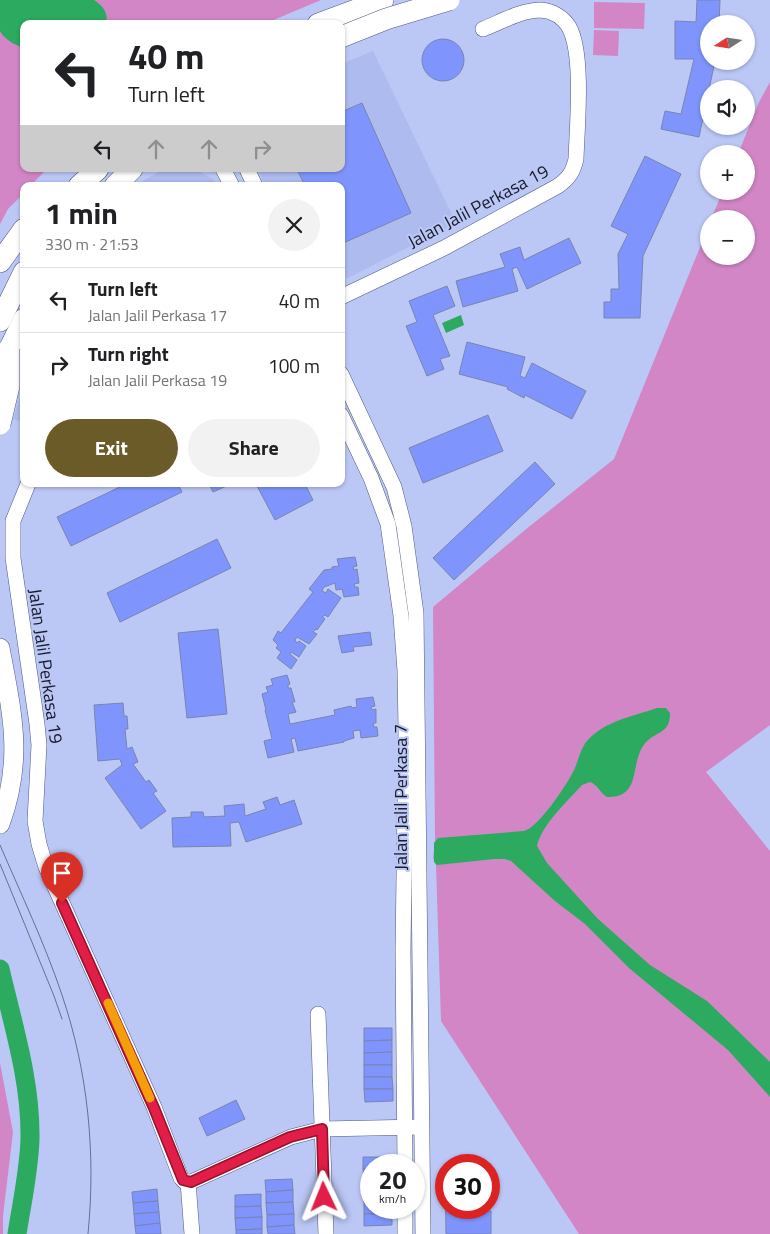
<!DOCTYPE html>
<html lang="en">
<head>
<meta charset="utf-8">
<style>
  :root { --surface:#fff; --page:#f2f2f2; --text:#202124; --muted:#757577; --line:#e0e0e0; --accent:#6a5b28 }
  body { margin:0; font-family:"Titillium Web",sans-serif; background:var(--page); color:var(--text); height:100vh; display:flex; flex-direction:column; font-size:19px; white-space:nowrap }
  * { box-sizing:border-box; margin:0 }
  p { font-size:16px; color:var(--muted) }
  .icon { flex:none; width:28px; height:28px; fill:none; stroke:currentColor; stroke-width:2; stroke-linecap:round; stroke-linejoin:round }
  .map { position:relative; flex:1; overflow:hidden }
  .sheet { position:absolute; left:20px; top:182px; width:325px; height:305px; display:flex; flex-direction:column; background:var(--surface); border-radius:10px; box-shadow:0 1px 4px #0004 }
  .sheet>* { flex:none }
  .hud { position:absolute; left:20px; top:20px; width:325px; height:152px; border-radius:10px; box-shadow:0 1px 4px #0004; background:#fff; color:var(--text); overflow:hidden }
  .needle { width:32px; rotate:258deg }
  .tools { position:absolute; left:700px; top:15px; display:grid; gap:10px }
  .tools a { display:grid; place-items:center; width:55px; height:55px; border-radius:50%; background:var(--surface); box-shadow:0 1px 4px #0004; font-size:25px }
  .speed { position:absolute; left:360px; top:1154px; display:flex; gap:10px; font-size:25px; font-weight:700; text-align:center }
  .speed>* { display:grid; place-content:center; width:65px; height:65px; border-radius:50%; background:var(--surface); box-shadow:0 1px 4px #0004; line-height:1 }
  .speed small { font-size:12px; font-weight:400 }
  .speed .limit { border:8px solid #d22; background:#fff; color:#111 }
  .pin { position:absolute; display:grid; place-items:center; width:42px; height:42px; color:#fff; margin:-51px -21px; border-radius:50% 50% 50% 0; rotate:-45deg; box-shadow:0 0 5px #0007 }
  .pin .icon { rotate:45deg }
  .me { position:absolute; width:55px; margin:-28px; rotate:358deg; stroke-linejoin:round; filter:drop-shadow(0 0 4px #0008) }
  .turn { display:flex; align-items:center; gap:18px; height:105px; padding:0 25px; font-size:22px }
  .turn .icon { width:65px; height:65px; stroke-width:2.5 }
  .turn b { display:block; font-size:35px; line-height:42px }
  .lanes { display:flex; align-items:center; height:48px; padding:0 25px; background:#0003; justify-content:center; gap:25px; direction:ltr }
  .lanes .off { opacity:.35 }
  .round { display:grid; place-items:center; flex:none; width:52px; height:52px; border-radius:26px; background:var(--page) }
  .overview { display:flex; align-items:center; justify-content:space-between; height:85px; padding:0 25px }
  h1 { font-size:30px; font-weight:700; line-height:38px }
  .primary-button { display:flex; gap:10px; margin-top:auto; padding:10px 25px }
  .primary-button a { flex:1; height:58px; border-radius:30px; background:var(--accent); color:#fff; font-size:20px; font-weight:700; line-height:58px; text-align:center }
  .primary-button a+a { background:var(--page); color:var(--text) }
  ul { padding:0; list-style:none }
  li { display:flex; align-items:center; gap:15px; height:65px; padding:0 25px; border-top:1px solid var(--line) }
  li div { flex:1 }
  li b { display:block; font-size:19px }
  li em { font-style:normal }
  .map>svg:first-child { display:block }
  .built { fill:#adbbee }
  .green { fill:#d286c6 }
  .water { fill:#2baa60 }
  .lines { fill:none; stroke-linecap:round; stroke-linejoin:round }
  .river { stroke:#2baa60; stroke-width:19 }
  .building { fill:#7f95fd; stroke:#7984ae }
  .minor-casing { stroke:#4f5980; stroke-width:16 }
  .major-casing { stroke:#4f5980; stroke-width:20 }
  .highway-casing { stroke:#4f5980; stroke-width:22 }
  .minor { stroke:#fff; stroke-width:15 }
  .major { stroke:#fff; stroke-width:19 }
  .highway { stroke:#fff; stroke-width:21 }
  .tram { stroke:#666f8d; stroke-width:1 }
  .highway-bridge-casing { stroke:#4f5980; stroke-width:22; stroke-linecap:butt }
  .highway-bridge { stroke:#fff; stroke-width:21 }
  .route-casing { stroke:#92132f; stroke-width:12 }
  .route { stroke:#e11d48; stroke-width:9 }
  .slow { stroke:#f59e0b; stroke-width:9 }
  .labels { text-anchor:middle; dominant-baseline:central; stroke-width:4; stroke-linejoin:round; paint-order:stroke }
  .street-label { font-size:18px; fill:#181c2d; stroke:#bbc8f6 }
</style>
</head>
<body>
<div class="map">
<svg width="770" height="1234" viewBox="0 0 770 1234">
  <rect width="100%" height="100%" fill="#bbc8f6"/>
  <g class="built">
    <polygon points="373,51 456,223 348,278 341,277 341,186 266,186 257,169 341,169 341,64"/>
    <polygon points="164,169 196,170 213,179 217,186 138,186 143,181"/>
    <polygon points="24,384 24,423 13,419"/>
  </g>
  <g class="green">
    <polygon points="0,0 321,0 264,24 24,24 24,169 47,169 30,186 24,186 24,193 8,209 0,224"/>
    <polygon points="594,2 645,3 644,29 594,28"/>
    <polygon points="594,30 619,31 618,56 593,55"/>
    <polygon points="770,82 770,725 706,772 770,851 770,1234 579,1234 441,1021 436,865 433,858 435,840 433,607 525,530 614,459 709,225 709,256 746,256 746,219 711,219 723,191 746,191 746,154 738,154 759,102"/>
    <polygon points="0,1063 13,1132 3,1216 3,1234 0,1234"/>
  </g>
  <g class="water">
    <path d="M0,0h94c9,6 15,13 12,24h-82v24c-9,-3 -19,-8 -24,-17z"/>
    <polygon points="461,315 464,325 446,333 442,323"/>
    <path d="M657,708h9l4,5c0,23 -16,17 -27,33 -13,20 -2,52 -36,51 -7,-4 -10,-13 -17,-15l-8,3c-15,17 -40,39 -45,61l10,17 51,56 52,46 57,36 63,61v35l-42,-47 -99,-82 -44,-44 -30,-23 -44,-40 -6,-2h-11l-57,6 -3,-3v-19l4,-5 86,-7c14,-3 42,-45 49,-59 5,-9 7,-23 14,-31 17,-20 47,-25 70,-33z"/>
  </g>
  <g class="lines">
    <path class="river" d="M0,969c13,56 31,112 30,170 -1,32 -8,63 -13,95"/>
  </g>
  <g class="building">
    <polygon points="697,0 720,0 719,24 709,24 709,61 715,61 699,137 661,129 665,111 681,114 694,59 675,59 675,21 696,22"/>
    <circle cx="443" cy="60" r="21"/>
    <polygon points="362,103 411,213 341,244 341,186 305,186 297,169 341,169 341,112"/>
    <polygon points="645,156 681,174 643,256 640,318 604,318 604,302 611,302 611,289 619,289 618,254 628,234 611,226"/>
    <polygon points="569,238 581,263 527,289 517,267 512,269 518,291 463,307 456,281 505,267 500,254 520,247 524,260"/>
    <polygon points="447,286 455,306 433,315 450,356 440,359 444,369 427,376 406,326 417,322 409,301"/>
    <polygon points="467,342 525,357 520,376 525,378 532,363 586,391 572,419 525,395 524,398 507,389 508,387 459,374"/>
    <polygon points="488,415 503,451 423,483 409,448"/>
    <polygon points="535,462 555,484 454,580 433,558"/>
    <polygon points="126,484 178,484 182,492 71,546 57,517"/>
    <polygon points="209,484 231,484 213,492"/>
    <polygon points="256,484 305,484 313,500 275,520"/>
    <polygon points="217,539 231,568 120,622 107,593"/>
    <polygon points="355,557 357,566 353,567 354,570 357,569 359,583 354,584 355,587 358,587 359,595 344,597 342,589 336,590 335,583 324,587 322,591 326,593 328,589 341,598 328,617 325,615 322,617 325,619 317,630 316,629 313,632 317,634 309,644 297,637 295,640 297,643 299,641 306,646 299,657 291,652 290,654 297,660 291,669 277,658 281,652 276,648 278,645 273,640 278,631 281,633 313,592 309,589 324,570 332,569 332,567 339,566 337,559"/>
    <polygon points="218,629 227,714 187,718 178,633"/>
    <polygon points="370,632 372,645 353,647 354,651 342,653 338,636"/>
    <polygon points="287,675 290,684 288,685 288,688 291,688 295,702 292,702 296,712 288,714 290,724 335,715 334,710 351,706 352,708 357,707 356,699 373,697 375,706 371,707 372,710 376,709 376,723 373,723 374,727 377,727 378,736 361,738 360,730 353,731 354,738 344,741 344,742 298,751 295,738 291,739 294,752 268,758 264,741 272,739 265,710 266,710 262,694 268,692 266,687 273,685 271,679"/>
    <polygon points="123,703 124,716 127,716 128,729 125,729 127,749 132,747 138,762 133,764 146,782 149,780 157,791 153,793 166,811 141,829 105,778 122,765 120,759 98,761 94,705"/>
    <polygon points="277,797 280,805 294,800 302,824 246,842 239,822 230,823 231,846 173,847 172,818 191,817 191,812 203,812 204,817 225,816 224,806 244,804 245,816 266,809 263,802"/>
    <polygon points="364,1028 392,1028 392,1040 364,1041"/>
    <polygon points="392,1040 392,1052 364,1053 364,1041"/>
    <polygon points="392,1052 392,1065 364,1065 364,1053"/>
    <rect x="364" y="1065" width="28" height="12"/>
    <polygon points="364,1077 392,1077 393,1089 364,1089"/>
    <polygon points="364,1089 393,1089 393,1101 365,1102"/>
    <polygon points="236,1100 245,1119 207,1136 199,1118"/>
    <polygon points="363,1157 391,1157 392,1165 371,1165 371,1169 363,1169"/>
    <polygon points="445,1166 446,1208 477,1208 477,1212 491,1211 491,1234 446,1234"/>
    <polygon points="363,1169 371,1169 371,1180 364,1180"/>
    <polygon points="292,1179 293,1190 266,1192 265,1180"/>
    <polygon points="364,1180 371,1180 371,1191 364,1192"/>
    <polygon points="157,1189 158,1201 133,1203 132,1192"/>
    <polygon points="293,1190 293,1202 266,1203 266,1192"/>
    <polygon points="371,1191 371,1203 364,1203 364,1192"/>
    <polygon points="261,1194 261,1206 235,1207 235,1195"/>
    <polygon points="158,1201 159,1212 134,1214 133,1203"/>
    <polygon points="293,1202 294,1214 267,1215 266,1203"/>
    <polygon points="364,1203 371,1203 371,1208 392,1208 392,1214 364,1214"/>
    <polygon points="261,1206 262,1217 235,1218 235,1207"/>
    <polygon points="159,1212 160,1223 135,1226 134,1214"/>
    <polygon points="294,1214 294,1225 267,1227 267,1215"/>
    <polygon points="364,1214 392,1214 392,1225 364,1226"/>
    <polygon points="262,1217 262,1229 236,1230 235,1218"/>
    <polygon points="160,1223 161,1234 136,1234 135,1226"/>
    <polygon points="294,1225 295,1234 268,1234 267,1227"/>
    <polygon points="262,1229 262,1234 236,1234 236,1230"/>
  </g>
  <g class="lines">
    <defs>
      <g id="minor">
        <polyline points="223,169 232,186"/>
        <polyline points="247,169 255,186"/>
        <path d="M341,297l103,-49 114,-62c11,-8 15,-14 18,-27 1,-32 8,-105 -7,-132 -6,-10 -17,-16 -28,-17 -20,0 -40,12 -58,19"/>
        <polyline points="341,374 394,487 404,526 416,613 423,1234"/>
        <polyline points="341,415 371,478 388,524 401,616 405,671 406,728 403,951 405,1165"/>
        <polyline points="28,484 13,521 13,558 37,724 39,745 35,821 39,844 46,867 154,1107 181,1178 185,1182 191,1182 291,1137 322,1129 421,1127"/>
        <polyline points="318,1014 326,1234"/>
        <polyline points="188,1182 192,1234"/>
        <polyline points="405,1208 405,1234"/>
      </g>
      <path id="major" d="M0,648c12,65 24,111 0,176"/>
      <g id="highway">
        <polyline points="318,24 383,0"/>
        <polyline points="79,186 98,169"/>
        <polyline points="115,186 132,169"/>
        <polyline points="0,262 24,229"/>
        <polyline points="0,321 24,272"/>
        <polyline points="1,366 24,319"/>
      </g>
    </defs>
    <use href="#minor" class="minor-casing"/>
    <use href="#major" class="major-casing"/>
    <use href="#highway" class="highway-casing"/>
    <use href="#minor" class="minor"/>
    <use href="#major" class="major"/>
    <use href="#highway" class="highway"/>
    <g class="tram">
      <path d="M0,845c21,49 45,99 62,150 26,77 34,158 26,239"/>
      <polyline points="0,864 54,996 62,1019"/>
    </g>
    <defs>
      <g id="highway-bridge">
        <polyline points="341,37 386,19 449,0"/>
        <polyline points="0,424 9,386 9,349"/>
      </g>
    </defs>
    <use href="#highway-bridge" class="highway-bridge-casing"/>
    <use href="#highway-bridge" class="highway-bridge"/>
  </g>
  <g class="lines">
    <defs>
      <polyline id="route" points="62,903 154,1108 183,1180 191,1182 290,1137 322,1129 324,1197"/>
    </defs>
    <use href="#route" class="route-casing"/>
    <use href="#route" class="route"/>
    <polyline class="slow" points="108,1003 150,1098"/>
  </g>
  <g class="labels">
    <g class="street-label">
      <text transform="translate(478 206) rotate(-28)">Jalan Jalil Perkasa 19</text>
      <text transform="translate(46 666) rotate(82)">Jalan Jalil Perkasa 19</text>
      <text transform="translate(400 797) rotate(-90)">Jalan Jalil Perkasa 7</text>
    </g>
  </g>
</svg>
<div class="tools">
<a><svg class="needle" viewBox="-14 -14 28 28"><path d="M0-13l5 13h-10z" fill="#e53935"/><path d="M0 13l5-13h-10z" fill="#757577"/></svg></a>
<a><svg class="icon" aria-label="sound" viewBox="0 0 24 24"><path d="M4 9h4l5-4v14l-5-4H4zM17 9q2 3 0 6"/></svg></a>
<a>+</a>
<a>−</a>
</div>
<div class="speed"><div>20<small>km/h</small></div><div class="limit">30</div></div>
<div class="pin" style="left:62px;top:903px;background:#d93025"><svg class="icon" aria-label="arrive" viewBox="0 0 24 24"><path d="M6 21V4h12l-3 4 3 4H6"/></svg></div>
<svg class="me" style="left:324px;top:1197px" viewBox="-20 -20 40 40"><path d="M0-17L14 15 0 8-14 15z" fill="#e11d48" stroke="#fff" stroke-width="4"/></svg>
<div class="hud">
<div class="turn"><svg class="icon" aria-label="left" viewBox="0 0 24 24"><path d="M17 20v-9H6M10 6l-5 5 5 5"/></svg><div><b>40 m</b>Turn left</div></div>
<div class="lanes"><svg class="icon" aria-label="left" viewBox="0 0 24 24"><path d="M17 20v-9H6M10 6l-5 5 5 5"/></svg><svg class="icon off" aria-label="ahead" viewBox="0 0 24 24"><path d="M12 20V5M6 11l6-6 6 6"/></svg><svg class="icon off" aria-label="ahead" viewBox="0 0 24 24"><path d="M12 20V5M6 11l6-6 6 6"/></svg><svg class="icon off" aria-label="right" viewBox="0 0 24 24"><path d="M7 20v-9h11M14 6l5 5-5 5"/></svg></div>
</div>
<section class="sheet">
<div class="overview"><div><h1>1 min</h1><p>330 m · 21:53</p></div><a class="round"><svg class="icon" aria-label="close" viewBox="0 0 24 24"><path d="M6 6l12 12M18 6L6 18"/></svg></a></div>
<ul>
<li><svg class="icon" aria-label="left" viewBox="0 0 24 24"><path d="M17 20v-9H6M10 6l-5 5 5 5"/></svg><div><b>Turn left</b><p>Jalan Jalil Perkasa 17</p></div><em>40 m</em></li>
<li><svg class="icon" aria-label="right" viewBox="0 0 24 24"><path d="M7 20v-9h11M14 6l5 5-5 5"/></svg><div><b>Turn right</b><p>Jalan Jalil Perkasa 19</p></div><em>100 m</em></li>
</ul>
<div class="primary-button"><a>Exit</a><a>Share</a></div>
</section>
</div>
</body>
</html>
